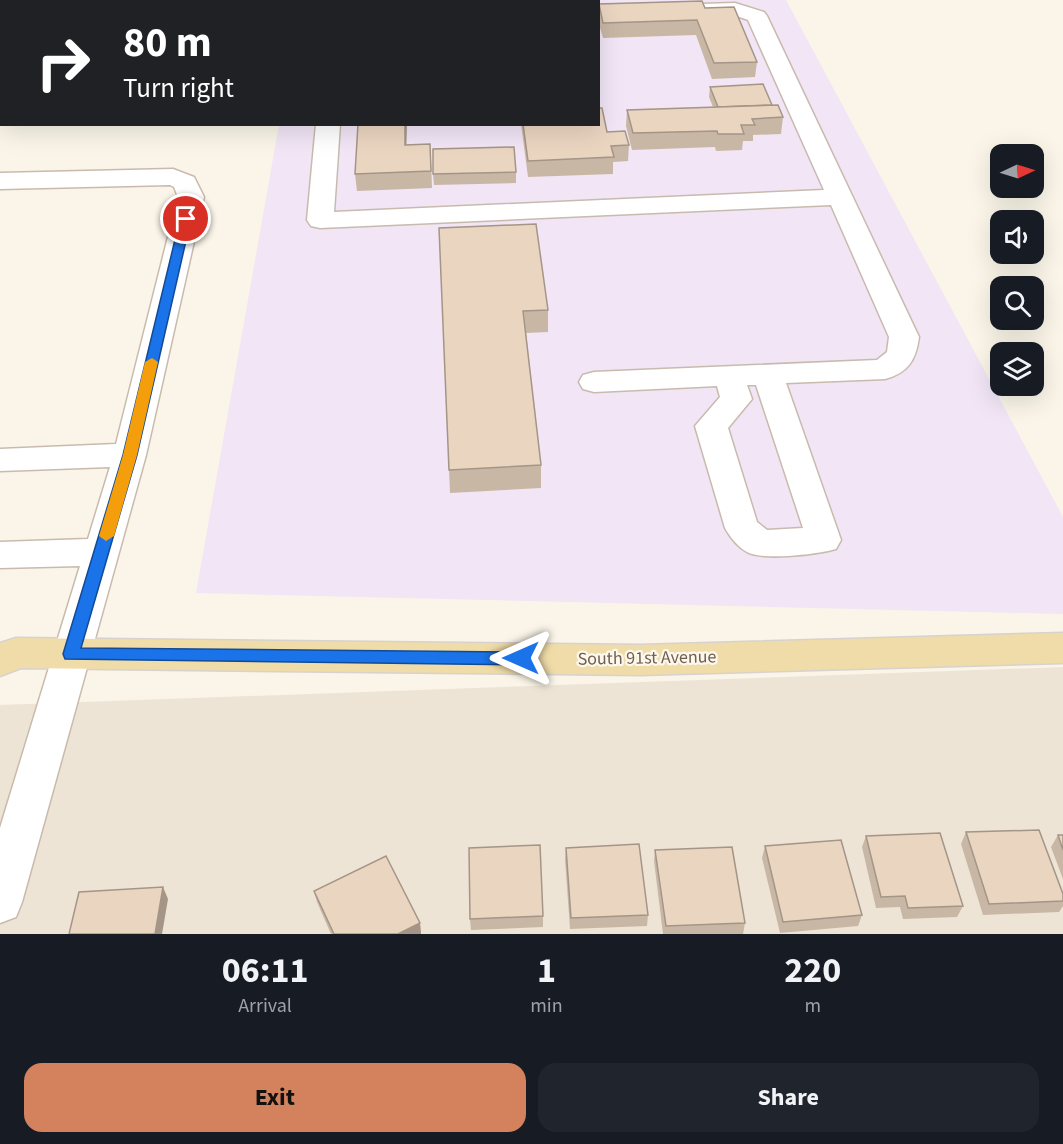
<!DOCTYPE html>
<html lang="en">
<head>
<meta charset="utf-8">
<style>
  :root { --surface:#171b24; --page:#20242c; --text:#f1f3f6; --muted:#9ea1a6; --accent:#d4825d }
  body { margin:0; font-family:"Source Sans 3",sans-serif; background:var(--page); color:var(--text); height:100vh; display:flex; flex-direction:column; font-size:22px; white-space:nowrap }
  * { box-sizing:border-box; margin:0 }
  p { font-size:20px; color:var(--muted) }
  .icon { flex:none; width:33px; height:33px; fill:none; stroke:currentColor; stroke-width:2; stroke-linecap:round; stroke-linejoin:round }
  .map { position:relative; height:934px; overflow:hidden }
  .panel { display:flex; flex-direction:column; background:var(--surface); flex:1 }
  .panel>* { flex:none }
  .guide { position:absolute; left:0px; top:0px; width:600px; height:126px; box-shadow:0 6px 24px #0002; background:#202124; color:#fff; overflow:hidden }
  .needle { width:39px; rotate:86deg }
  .buttons { position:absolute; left:990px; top:144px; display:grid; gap:12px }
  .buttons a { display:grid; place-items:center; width:54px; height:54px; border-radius:12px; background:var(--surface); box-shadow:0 6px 24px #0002; font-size:30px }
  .pin { position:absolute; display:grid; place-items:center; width:51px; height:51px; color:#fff; margin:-26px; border:3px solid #fff; border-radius:50%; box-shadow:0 2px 6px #0007 }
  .me { position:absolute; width:66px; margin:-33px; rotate:270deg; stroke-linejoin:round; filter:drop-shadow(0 0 4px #0008) }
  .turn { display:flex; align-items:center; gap:21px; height:126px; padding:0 24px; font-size:27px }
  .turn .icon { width:78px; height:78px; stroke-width:2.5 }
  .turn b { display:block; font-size:42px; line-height:51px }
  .eta { display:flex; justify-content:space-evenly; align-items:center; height:102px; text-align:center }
  .eta b { font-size:36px; font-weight:700; line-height:42px }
  .primary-button { display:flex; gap:12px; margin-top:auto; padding:12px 24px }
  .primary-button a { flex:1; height:69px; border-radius:18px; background:var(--accent); color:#111; font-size:24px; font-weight:700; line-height:69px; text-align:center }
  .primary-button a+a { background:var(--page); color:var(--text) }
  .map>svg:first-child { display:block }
  .residential { fill:#ede4d5 }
  .education { fill:#f1e5f6 }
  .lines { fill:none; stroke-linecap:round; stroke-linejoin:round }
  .minor-casing { stroke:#c8bbad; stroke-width:3 }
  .major-casing { stroke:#d7d2ce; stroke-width:3 }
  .minor { fill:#fff; fill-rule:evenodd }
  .major { fill:#f0dca9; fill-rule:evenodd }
  .wall { fill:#c9b7a6 }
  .shaded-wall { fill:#a49587 }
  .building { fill:#ead5c1; stroke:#a49587; stroke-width:1.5 }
  .route { fill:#1a73e8; stroke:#114b97; stroke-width:1.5 }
  .slow { fill:#f59e0b }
  .labels { text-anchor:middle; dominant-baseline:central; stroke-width:4.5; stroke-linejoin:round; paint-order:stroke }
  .street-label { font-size:18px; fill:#715e4f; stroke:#fdf8ee }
</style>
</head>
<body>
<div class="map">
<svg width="1063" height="934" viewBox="0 0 1063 934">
  <rect width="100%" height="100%" fill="#faf5e8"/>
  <polygon class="residential" points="1063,667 1063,934 0,934 0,705"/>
  <polygon class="education" points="415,0 786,0 1063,517 1063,614 196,593 279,125 598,124 598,2 366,1"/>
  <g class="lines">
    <defs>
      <g id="minor">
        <path d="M735,3l29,9 3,4 152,321c-3,23 -11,36 -34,42l-99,4 55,157 -5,9c-17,5 -73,12 -89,3 -9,-5 -17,-15 -22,-24l-30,-102 25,-29 -3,-11 -123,6 -11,-3 -4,-7 4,-7 11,-3 283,-12 10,-8 2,-15 -58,-132 -511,23 -9,-2 -4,-6 9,-96h24l-6,88 490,-22 -76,-170 -14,-5 -136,4v-12zM747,385h9l47,143 -36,2 -10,-8 -29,-94 24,-29z"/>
        <polygon points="173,169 194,177 204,197 146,455 22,902 16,917 0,923 0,828 80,566 0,568 0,542 88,539 110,467 0,471 0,449 116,444 178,197 174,187 170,185 0,189 0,173"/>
      </g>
      <polygon id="major" points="1063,633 1063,663 640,675 21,668 0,676 0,643 16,638 640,645"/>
    </defs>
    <use href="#minor" class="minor-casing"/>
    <use href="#major" class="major-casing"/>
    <use href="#minor" class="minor"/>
    <use href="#major" class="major"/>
  </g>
  <g class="wall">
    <polygon points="599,4 705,8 757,62 755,77 712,79 696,35 603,38 598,21"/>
    <polygon points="710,87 772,105 783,117 781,134 753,135 753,141 743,141 742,150 716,151 715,147 632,150 626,126 627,110 713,107 709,97"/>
    <polygon points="521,124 598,124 607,132 629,145 628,161 613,162 613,174 528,177"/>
    <polygon points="406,145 431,160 432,188 357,191 355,174"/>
    <polygon points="516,172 516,183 434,185 433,174"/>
    <polygon points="439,228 548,310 548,332 526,333 541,465 541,488 450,493"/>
    <polygon points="966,832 1063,894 1063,906 1059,912 983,915 961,844"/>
    <polygon points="1058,835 1063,835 1063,879 1051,847"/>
    <polygon points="866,836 963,906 957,917 903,919 900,907 876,908 862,847"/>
    <polygon points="765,846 862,915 858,926 780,933 762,858"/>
    <polygon points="566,848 648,915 647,926 570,929 565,859"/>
    <polygon points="655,850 745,923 743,934 663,934 654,861"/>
    <polygon points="314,891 420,923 421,934 331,934 317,902"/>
    <polygon points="543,916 543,927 471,930 470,919"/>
  </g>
  <g class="shaded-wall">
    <polygon points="405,124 407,124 406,161 405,145"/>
    <polygon points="163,887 168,899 162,934 155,934"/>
    <polygon points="420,923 421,934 398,934"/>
  </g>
  <g class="building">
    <polygon points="702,1 705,8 734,7 757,62 714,63 697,20 603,23 599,4"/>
    <polygon points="763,84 772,105 718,107 710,87"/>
    <polygon points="778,105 783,117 752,119 755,125 741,125 744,134 718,134 717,131 633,133 627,110"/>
    <polygon points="598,108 602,108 607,132 625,131 629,145 611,146 614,157 528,161 523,124 598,124"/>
    <polygon points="358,124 405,124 405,145 430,144 431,171 355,174"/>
    <polygon points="514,147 516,172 433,174 433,149"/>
    <polygon points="536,224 548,310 523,311 541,465 449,470 439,228"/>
    <polygon points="1039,830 1063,894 1063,901 989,904 966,832"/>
    <polygon points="940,833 963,906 908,908 905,896 881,897 866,836"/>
    <polygon points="1058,835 1063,835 1063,850"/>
    <polygon points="841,840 862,915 783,922 765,846"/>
    <polygon points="639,844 648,915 571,918 566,848"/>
    <polygon points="540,845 543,916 470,919 469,848"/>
    <polygon points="732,847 745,923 666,926 655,850"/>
    <polygon points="386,856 420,923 398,934 334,934 314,891"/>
    <polygon points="163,887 155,934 69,934 79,892"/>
  </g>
  <polygon class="route" points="186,215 191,219 137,455 81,648 521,652 527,654 529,658 527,663 521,665 65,659 63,654 123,455 180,219"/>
  <polygon class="slow" points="152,358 158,362 137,455 114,536 106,541 99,536 123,455 145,362"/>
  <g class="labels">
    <g class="street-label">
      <text transform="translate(647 658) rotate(-1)">South 91st Avenue</text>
    </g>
  </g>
</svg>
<div class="buttons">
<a><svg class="needle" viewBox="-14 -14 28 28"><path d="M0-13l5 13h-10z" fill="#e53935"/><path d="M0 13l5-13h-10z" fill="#9ea1a6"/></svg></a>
<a><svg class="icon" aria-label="sound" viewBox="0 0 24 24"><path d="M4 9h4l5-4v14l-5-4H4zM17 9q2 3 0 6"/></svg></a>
<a><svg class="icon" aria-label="search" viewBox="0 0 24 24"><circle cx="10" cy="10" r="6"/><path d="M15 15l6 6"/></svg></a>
<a><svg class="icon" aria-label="layers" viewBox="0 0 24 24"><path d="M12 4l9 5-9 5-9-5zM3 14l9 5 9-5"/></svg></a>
</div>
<div class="pin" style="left:186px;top:219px;background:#d93025"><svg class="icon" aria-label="arrive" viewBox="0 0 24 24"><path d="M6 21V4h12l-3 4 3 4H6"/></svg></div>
<svg class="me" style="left:521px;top:658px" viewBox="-20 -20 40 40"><path d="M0-17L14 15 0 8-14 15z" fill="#1a73e8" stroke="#fff" stroke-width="4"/></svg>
<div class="guide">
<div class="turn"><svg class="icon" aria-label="right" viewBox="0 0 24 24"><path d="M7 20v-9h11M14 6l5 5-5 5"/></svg><div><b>80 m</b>Turn right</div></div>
</div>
</div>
<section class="panel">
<div class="eta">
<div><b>06:11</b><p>Arrival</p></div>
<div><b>1</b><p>min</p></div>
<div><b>220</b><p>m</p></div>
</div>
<div class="primary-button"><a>Exit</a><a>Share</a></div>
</section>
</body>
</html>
